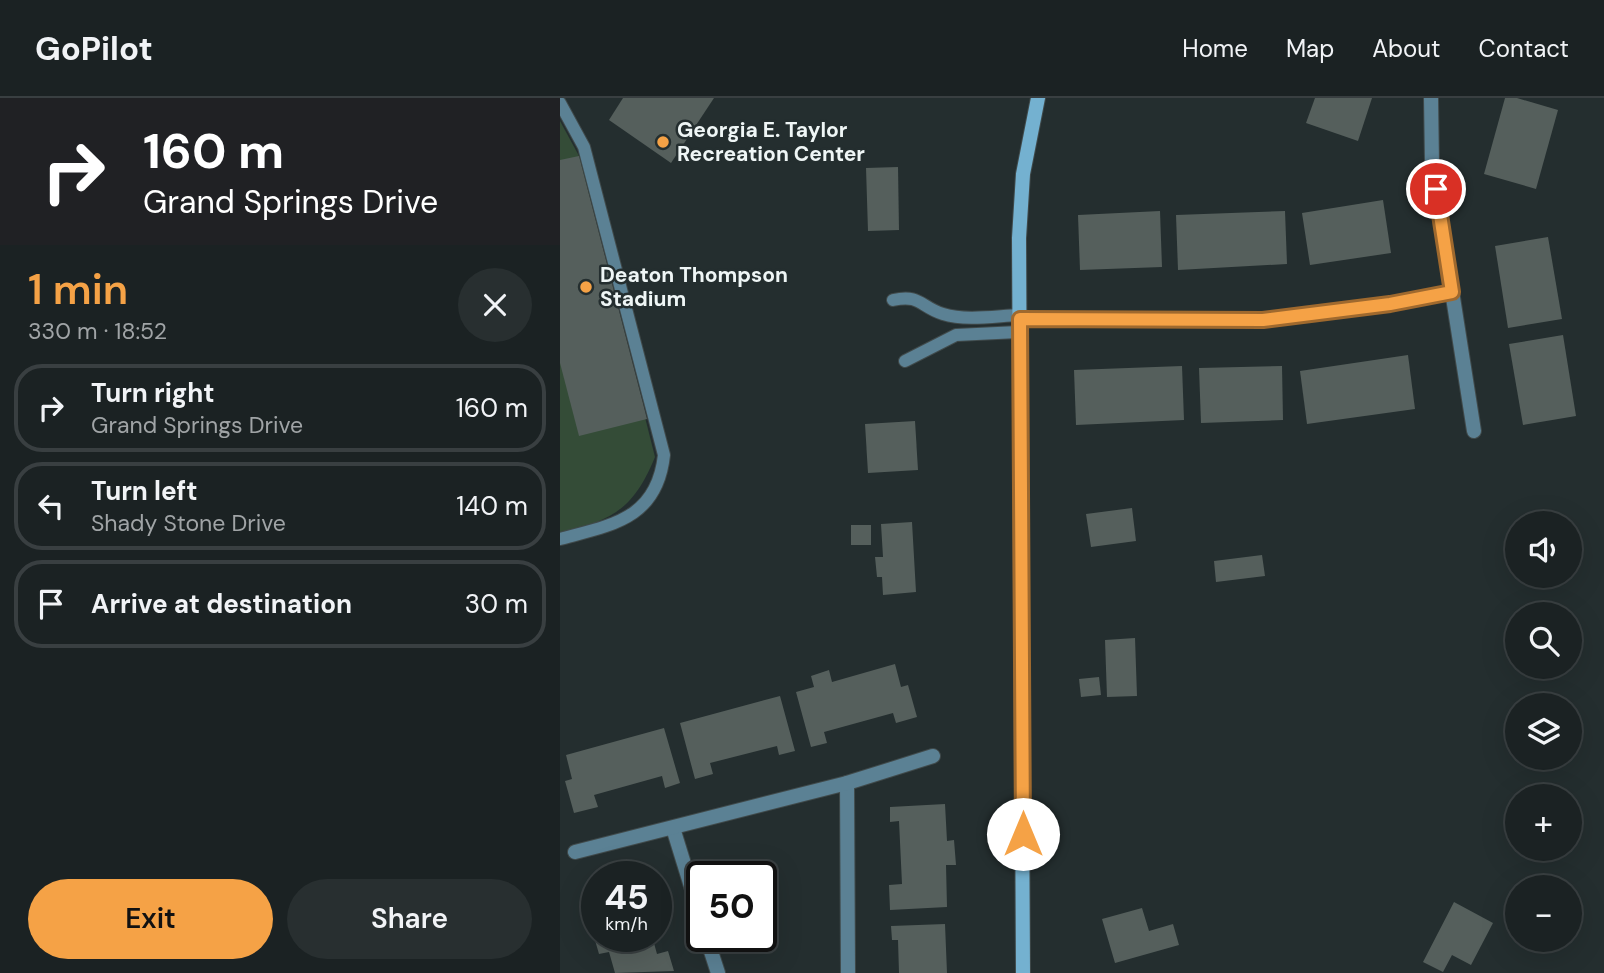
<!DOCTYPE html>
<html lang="en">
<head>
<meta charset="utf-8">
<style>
  :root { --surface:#1b2223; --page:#282f30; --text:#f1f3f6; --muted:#a0a4a6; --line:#393f41; --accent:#f5a246 }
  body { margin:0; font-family:"DM Sans",sans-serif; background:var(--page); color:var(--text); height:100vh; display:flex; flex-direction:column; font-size:26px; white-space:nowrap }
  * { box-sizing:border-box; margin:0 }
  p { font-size:23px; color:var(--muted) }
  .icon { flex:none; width:38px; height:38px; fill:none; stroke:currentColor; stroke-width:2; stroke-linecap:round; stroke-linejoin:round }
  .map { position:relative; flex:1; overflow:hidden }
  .side { display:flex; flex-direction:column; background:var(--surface); width:560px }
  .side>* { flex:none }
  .guide { background:#202124; color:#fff; overflow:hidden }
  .tools { position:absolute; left:945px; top:413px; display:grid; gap:14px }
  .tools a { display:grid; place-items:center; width:77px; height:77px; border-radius:50%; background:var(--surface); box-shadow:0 7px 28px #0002,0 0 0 2px var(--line); font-size:35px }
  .speed { position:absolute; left:21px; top:763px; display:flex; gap:14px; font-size:35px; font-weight:700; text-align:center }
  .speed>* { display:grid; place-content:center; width:91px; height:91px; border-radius:50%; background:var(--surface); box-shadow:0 7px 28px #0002,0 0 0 2px var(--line); line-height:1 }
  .speed small { font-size:18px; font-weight:400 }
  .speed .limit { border:4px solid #111; border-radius:10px; background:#fff; color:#111 }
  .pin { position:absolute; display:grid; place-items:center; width:60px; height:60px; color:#fff; margin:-30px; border:4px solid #fff; border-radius:50%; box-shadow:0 2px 7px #0007 }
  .me { position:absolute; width:77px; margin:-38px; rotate:0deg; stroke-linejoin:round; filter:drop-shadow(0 0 5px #0008) }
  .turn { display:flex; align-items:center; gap:24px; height:147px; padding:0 28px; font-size:32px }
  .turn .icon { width:91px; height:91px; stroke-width:2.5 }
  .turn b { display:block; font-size:49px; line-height:60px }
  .round { display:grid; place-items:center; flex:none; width:74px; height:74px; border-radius:37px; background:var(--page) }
  .overview { display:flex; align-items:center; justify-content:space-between; height:119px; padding:0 28px }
  h1 { font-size:42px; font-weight:600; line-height:52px; color:var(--accent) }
  .primary-button { display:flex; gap:14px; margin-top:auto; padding:14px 28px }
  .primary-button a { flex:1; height:80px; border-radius:42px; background:var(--accent); color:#111; font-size:28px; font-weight:600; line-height:80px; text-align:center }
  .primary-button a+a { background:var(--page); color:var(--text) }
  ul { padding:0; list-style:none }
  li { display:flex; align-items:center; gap:21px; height:88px; margin:0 14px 10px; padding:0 14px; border:4px solid var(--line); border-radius:28px }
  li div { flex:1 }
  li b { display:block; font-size:26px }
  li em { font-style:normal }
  header { display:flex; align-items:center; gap:42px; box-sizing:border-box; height:98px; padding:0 35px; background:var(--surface); border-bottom:2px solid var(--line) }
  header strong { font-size:33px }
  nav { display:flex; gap:38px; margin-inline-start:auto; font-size:24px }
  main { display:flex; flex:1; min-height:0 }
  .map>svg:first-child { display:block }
  .green { fill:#344c37 }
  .building { fill:#555f5c }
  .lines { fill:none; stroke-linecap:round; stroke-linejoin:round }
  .service-casing { stroke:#404a4b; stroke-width:14 }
  .minor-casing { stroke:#404a4b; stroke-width:16 }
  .secondary-casing { stroke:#404a4b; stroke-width:16 }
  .service { stroke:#5b8194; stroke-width:12 }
  .minor { stroke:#5b8194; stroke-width:14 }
  .secondary { stroke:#74b1d0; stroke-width:14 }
  .route-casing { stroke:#9f692e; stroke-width:18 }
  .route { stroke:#f5a246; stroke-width:12 }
  .poi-dot { fill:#f5a246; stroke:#242e2f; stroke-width:2.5 }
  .labels { text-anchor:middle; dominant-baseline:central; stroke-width:5; stroke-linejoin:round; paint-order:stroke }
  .poi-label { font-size:21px; font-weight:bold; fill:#eff6f6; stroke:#242e2f; text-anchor:start }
</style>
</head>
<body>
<header>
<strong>GoPilot</strong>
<nav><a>Home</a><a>Map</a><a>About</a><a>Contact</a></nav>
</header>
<main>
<section class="side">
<div class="guide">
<div class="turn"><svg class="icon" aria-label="right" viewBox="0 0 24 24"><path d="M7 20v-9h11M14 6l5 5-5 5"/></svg><div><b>160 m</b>Grand Springs Drive</div></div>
</div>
<div class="overview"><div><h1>1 min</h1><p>330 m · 18:52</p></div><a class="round"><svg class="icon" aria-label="close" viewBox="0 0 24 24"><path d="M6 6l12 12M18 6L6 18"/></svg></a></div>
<ul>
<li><svg class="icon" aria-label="right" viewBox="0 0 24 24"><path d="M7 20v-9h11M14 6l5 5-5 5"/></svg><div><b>Turn right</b><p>Grand Springs Drive</p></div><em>160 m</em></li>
<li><svg class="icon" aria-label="left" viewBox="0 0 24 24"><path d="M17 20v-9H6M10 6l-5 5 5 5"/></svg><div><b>Turn left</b><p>Shady Stone Drive</p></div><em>140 m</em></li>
<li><svg class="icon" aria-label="arrive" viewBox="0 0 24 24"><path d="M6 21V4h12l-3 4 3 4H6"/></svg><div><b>Arrive at destination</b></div><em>30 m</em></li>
</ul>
<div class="primary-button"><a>Exit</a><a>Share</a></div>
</section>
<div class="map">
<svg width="1044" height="875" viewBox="0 0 1044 875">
  <rect width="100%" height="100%" fill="#242e2f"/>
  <path class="green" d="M0,23l19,35 76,301c-22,53 -42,62 -95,77z"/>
  <g class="building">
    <polygon points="63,0 154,0 111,65 49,22"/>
    <polygon points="755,0 812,0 798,43 746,25"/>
    <polygon points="945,0 957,0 998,12 976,91 924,76"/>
    <polygon points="19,58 87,321 19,338 0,265 0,62"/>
    <polygon points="338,69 339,132 308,133 306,70"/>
    <polygon points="823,102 831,155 750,167 742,115"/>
    <polygon points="600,113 602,169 520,172 518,117"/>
    <polygon points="725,113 727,166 618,172 616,117"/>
    <polygon points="988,139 1002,221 948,230 935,148"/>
    <polygon points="1003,237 1016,318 963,327 949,246"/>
    <polygon points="848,257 855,311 747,326 740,273"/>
    <polygon points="622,268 624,322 516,327 514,272"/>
    <polygon points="722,268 723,322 641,325 639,270"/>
    <polygon points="355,323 358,372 308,375 305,326"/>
    <polygon points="572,410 576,443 531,449 526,416"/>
    <polygon points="352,424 356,494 323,497 322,479 317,479 315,459 323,459 321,426"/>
    <rect x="291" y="427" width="20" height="20"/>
    <polygon points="702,457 705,478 656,484 654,463"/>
    <polygon points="575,540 577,598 547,599 545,542"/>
    <polygon points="335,566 341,589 348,587 357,619 336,625 333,615 264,634 267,645 251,649 236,594 254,589 251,578 269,572 272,584"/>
    <polygon points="539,579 541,597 521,599 519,581"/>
    <polygon points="220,598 235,653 219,657 217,648 150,665 153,676 135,681 120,625"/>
    <polygon points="104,630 120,685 105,690 102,678 34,697 38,709 14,715 5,683 12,681 6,657"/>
    <polygon points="385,706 387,743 394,742 396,767 386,767 387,809 330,812 329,787 342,786 339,723 330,724 330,709"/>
    <polygon points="894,804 933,825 911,867 892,857 883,874 863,864"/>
    <polygon points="582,810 589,833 613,826 619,847 555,865 542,821"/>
    <polygon points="37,823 37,838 92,838 97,856 108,853 114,873 55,875 49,854 39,856 30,825"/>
    <polygon points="385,826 387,875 339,875 338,842 332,842 331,828"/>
  </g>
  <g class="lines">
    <defs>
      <g id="service">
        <path d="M0,5l24,44 80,308c-7,64 -52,70 -104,84"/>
        <path d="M333,202c28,-6 27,7 50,14 23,7 52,2 76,1"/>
        <polyline points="345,263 396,237 460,234"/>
      </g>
      <g id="minor">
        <polyline points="871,0 872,66 914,333"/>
        <polyline points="460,221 703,222 830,206 892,194"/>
        <polyline points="287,685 288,875"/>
        <polyline points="113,730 142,824"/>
        <polyline points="15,754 287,685 373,658"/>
        <polyline points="146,838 158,875"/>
      </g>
      <polyline id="secondary" points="463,875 459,140 463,76 478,0"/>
    </defs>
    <use href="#service" class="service-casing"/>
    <use href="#minor" class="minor-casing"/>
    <use href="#secondary" class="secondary-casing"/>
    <use href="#service" class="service"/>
    <use href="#minor" class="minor"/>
    <use href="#secondary" class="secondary"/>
  </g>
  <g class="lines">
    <defs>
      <polyline id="route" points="463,736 460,221 703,222 830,206 892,194 876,91"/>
    </defs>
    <use href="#route" class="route-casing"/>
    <use href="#route" class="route"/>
  </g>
  <g class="poi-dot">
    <circle cx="103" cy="44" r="7"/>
    <circle cx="26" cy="189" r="7"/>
  </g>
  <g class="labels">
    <g class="poi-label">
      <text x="117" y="32">Georgia E. Taylor<tspan x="117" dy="24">Recreation Center</tspan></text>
      <text x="40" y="177">Deaton Thompson<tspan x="40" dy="24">Stadium</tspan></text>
    </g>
  </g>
</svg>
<div class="tools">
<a><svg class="icon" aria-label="sound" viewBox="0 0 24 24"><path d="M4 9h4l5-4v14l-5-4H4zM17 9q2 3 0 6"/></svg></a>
<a><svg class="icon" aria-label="search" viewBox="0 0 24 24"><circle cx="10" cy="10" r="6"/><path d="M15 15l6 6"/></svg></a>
<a><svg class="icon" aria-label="layers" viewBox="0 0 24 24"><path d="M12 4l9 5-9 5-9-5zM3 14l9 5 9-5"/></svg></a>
<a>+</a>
<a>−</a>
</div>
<div class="speed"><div>45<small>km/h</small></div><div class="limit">50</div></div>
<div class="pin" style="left:876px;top:91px;background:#d93025"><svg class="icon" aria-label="arrive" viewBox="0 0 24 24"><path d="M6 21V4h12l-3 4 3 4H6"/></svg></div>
<svg class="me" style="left:463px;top:736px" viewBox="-20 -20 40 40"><circle r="19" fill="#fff"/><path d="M0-13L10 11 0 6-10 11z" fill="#f5a246"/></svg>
</div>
</main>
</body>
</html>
